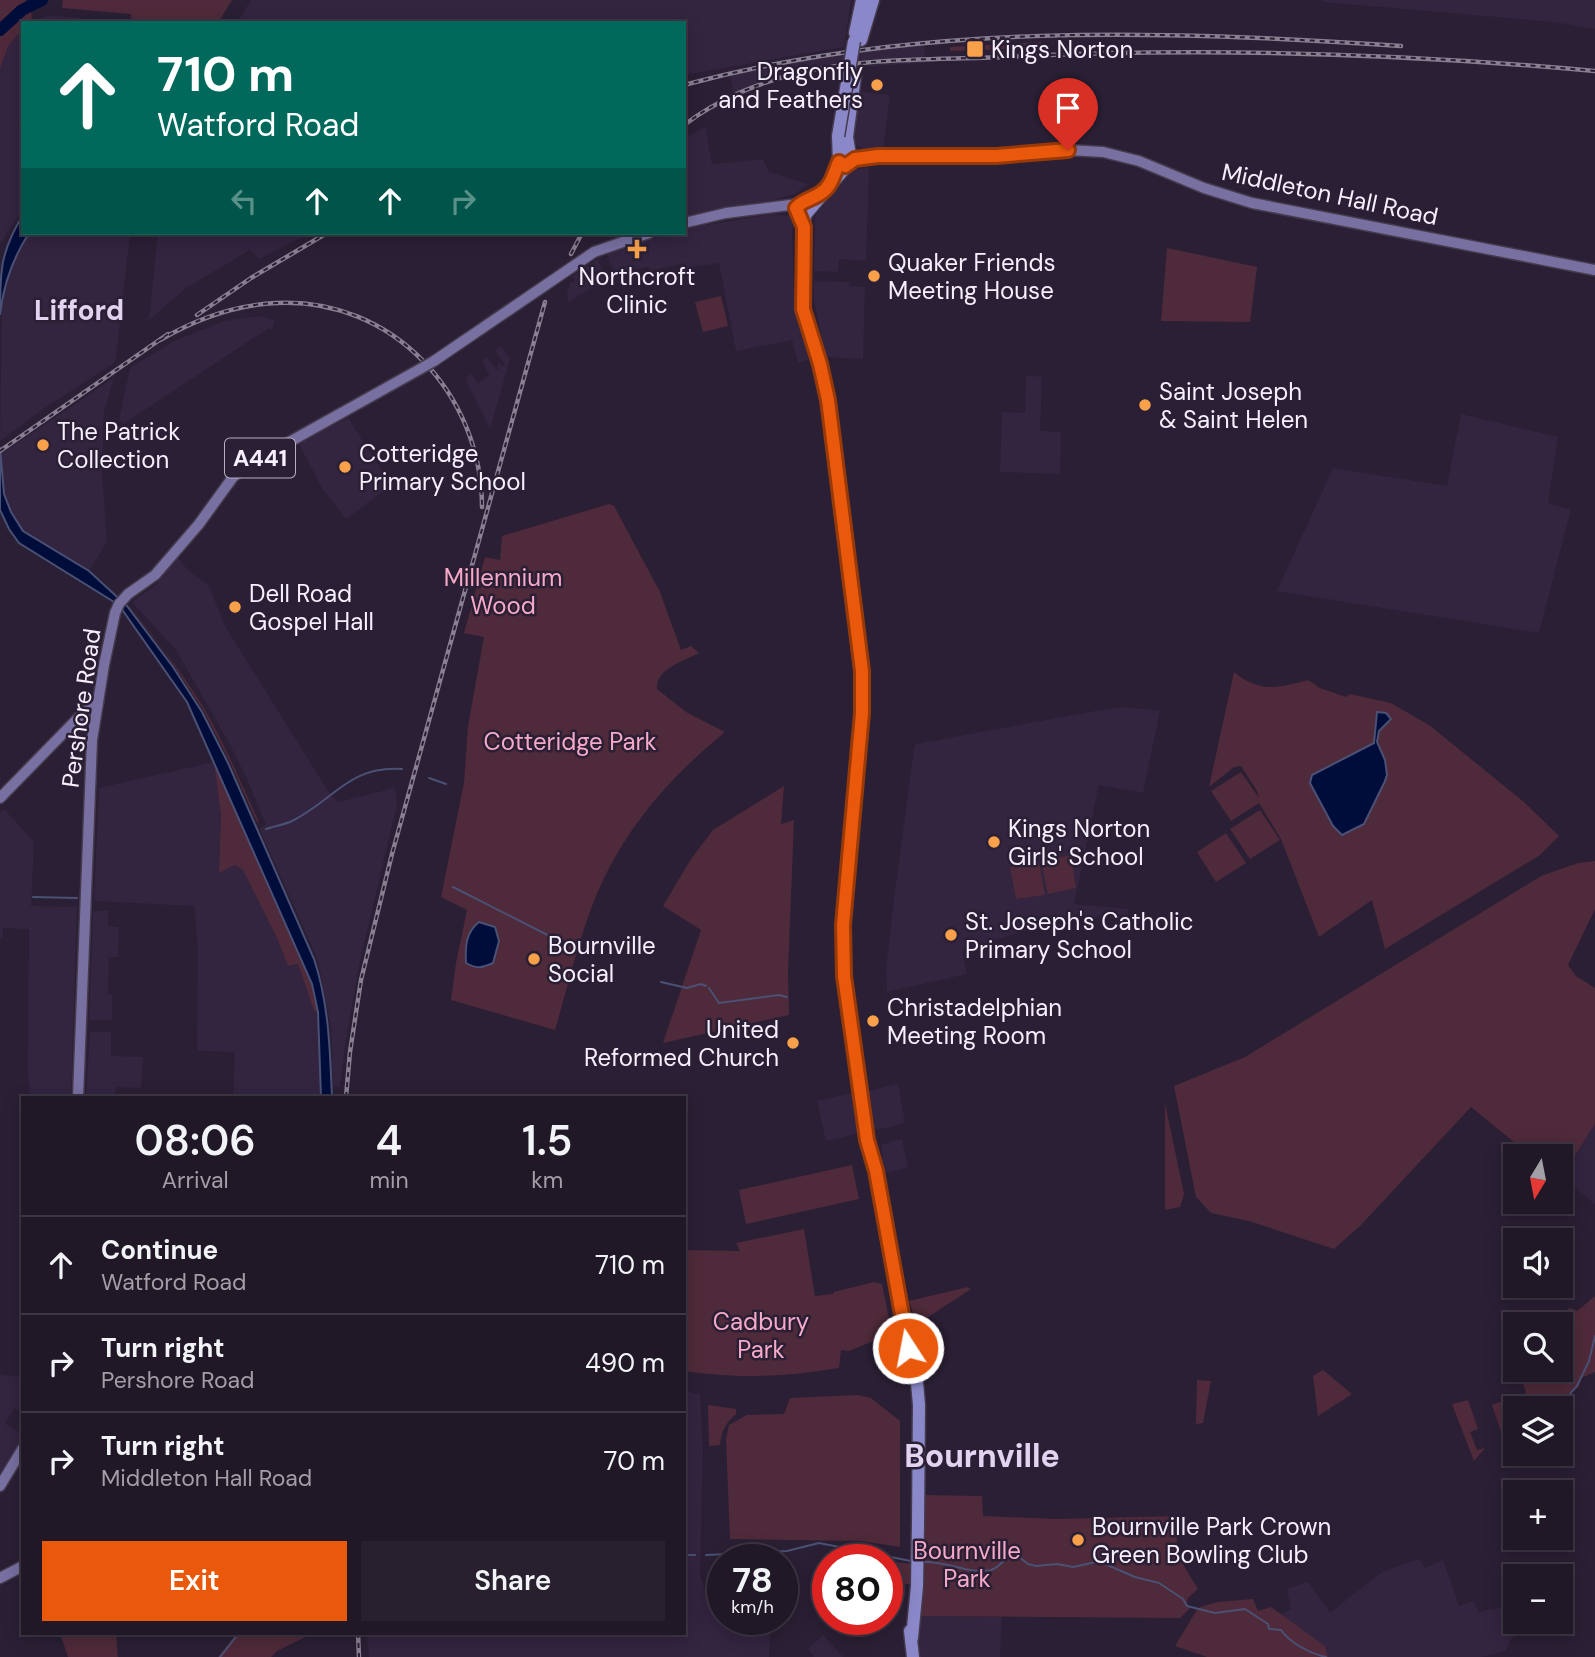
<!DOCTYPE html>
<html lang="en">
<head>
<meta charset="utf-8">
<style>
  :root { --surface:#201727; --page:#28202f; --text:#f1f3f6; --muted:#a29fa7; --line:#3d3644; --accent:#ea580c }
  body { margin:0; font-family:"DM Sans",sans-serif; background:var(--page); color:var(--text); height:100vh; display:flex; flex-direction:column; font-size:26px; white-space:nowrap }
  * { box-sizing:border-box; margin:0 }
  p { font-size:23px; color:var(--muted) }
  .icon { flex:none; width:38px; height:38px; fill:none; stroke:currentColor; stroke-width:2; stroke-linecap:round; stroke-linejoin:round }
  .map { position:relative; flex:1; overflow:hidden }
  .drawer { position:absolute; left:21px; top:1096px; width:665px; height:539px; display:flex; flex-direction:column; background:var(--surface); border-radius:0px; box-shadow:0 4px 18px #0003,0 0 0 2px var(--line) }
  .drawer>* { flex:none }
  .hud { position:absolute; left:21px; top:21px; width:665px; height:214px; border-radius:0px; box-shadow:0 4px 18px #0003,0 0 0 2px var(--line); background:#00695c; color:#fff; overflow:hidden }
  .needle { width:46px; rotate:190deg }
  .tools { position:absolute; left:1503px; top:1144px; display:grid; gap:14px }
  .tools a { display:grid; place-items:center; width:70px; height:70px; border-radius:0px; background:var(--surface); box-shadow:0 4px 18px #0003,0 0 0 2px var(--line); font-size:35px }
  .speed { position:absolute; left:707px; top:1544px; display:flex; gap:14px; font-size:35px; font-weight:700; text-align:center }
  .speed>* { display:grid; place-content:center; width:91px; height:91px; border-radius:50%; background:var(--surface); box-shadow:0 4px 18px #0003,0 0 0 2px var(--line); line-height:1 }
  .speed small { font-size:18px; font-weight:400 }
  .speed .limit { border:10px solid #d22; background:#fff; color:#111 }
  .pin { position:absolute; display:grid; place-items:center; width:60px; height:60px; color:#fff; margin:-72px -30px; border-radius:50% 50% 50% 0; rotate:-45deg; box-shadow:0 0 7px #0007 }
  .pin .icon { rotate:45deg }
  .me { position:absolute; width:77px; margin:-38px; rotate:349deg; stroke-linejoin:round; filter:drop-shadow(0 0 5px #0008) }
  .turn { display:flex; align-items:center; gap:24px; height:147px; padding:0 21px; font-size:32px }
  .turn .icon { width:91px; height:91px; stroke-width:2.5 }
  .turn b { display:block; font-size:49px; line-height:60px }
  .lanes { display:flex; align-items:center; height:66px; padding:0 21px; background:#0003; justify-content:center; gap:35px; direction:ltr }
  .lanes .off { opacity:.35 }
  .eta { display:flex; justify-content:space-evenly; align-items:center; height:119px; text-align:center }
  .eta b { font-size:42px; font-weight:600; line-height:49px }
  .action { display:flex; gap:14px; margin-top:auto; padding:14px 21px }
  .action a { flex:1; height:80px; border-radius:0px; background:var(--accent); color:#fff; font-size:28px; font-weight:600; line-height:80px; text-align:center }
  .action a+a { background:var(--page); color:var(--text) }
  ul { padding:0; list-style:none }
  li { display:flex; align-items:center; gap:21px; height:98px; padding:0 21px; border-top:2px solid var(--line) }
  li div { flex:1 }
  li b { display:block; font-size:26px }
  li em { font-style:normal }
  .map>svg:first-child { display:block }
  .built { fill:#332440 }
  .green { fill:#4f2a3a }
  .water { fill:#000d3b; stroke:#4a5175; stroke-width:2 }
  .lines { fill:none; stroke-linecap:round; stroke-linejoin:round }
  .stream { stroke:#4a5175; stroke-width:2 }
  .river { stroke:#000d3b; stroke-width:12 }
  .major-casing { stroke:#453b4d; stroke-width:13 }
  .highway-casing { stroke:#453b4d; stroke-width:15 }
  .major { stroke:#7770a1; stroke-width:10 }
  .highway { stroke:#8a88c8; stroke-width:12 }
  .rail-casing { stroke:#887f91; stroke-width:4.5 }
  .rail { stroke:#2a1f34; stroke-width:2; stroke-dasharray:5; stroke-linecap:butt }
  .major-bridge-casing { stroke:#453b4d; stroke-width:13; stroke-linecap:butt }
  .highway-bridge-casing { stroke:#453b4d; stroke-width:15; stroke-linecap:butt }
  .major-bridge { stroke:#7770a1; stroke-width:10 }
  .highway-bridge { stroke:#8a88c8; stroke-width:12 }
  .route-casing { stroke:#983908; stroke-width:18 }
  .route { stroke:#ea580c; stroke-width:12 }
  .poi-dot { fill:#f8a14a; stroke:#2a1f34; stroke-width:2.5 }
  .labels { text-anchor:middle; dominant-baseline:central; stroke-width:5; stroke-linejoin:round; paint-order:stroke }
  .shield { fill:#2a1f34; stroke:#b9b1c1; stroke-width:2 }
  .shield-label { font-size:23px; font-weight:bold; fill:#f6effd }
  .poi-label { font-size:24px; fill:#f6effd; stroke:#2a1f34; text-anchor:start }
  .street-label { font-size:24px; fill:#f6effd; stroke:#2a1f34 }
  .park-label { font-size:24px; fill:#f6a9c8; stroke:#2a1f34 }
  .quarter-label { font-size:28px; font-weight:bold; fill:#e2d3f0; stroke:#2a1f34 }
  .district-label { font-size:32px; font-weight:bold; fill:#e2d3f0; stroke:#2a1f34 }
</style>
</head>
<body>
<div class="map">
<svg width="1595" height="1657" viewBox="0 0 1595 1657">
  <rect width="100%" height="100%" fill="#2a1f34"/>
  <g class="built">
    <polygon points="251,0 851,0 844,47 684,75 684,23 237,23"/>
    <polygon points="1322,0 1595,0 1595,29 1554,22 1322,2"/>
    <polygon points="46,16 63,16 119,23 30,23"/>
    <polygon points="23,29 23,117 17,122 23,126 23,209 0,244 0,68 9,45"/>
    <polygon points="924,40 925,63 838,68 792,76 734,97 729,70 872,46"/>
    <polygon points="857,91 890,95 883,151 863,149 851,141"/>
    <polygon points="705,126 712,164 763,159 769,172 808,184 795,194 766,202 731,206 684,216 684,140"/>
    <polygon points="869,167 866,261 839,259 838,272 814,271 815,216 854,169"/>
    <polygon points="771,214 793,216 792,236 795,308 809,360 798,363 792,340 736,351 719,263 686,268 685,263 650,271 648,267 614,273 606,251 674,233 684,233 684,230 694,227"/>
    <polygon points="29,233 130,233 116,358 113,364 49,405 0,441 2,291 20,246"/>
    <polygon points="158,233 310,233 259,259 250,250 186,288 149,320"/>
    <polygon points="598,259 607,283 591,288 568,302 567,294 570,283 575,281 572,276"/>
    <polygon points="814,281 849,282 849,286 865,287 863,359 825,357 814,300"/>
    <polygon points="258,316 275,320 272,330 269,328 123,424 119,420 130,368 174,341 224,321"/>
    <polygon points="501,346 510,359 490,429 465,378 471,374 478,383 490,375 482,362 486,356 496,370 499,368 497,365 500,363 502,366 505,365 495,350"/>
    <polygon points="1026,375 1042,377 1040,431 1061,432 1060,474 1000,472 1002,412 1025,413"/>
    <polygon points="114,378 104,411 102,472 107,542 89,571 23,531 11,512 4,494 1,454"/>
    <polygon points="1461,414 1558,437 1548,504 1571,509 1539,633 1277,591 1333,468 1447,486"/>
    <polygon points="348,418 391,485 346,519 322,488 298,442"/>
    <polygon points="177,557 190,572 209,586 225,626 328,791 338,802 395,788 397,805 360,961 346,1039 340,1087 333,1086 331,1027 318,960 259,828 266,825 247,779 228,741 176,650 132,602 156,585"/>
    <polygon points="1126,707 1160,711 1143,793 1099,785 1074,904 1129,909 1128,915 1064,919 962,950 967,974 887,992 886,969 895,891 914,748 916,744 1095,711"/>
    <polygon points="214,762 221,816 219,872 235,865 243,870 277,938 288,966 298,964 314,1011 318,1012 321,1097 233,1097 235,1052 197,1051 198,951 194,906 94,901 99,788"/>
    <polygon points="4,809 34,842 31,906 77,907 71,1097 30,1096 28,1072 29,929 3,928 3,939 0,939 0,812"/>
    <polygon points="93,911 108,911 108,926 119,927 118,957 109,957 108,994 112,995 112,1020 89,1020"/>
    <polygon points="90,1032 111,1032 111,1056 143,1057 141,1088 116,1087 115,1097 86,1097"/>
    <polygon points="898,1084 905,1123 877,1130 874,1128 868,1091"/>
    <polygon points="856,1092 861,1133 826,1141 817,1101"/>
    <polygon points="1595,1124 1595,1205 1562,1175"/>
    <polygon points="902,1139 908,1168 884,1173 881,1147 883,1144"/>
    <polygon points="0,1375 23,1377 23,1413 15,1408 5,1423 23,1435 0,1474"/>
    <polygon points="684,1391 697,1394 700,1393 703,1450 700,1575 704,1587 710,1598 723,1607 723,1619 770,1619 769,1657 369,1657 367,1633 684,1633"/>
    <polygon points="1419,1559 1425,1568 1443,1560 1459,1606 1474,1601 1479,1613 1489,1609 1494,1610 1506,1605 1521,1631 1511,1639 1506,1651 1481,1657 1328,1657 1325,1646 1281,1615 1291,1609 1287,1589 1308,1582 1330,1613 1382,1572"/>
    <polygon points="919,1616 1002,1617 1000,1657 919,1657"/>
    <polygon points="823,1635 843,1657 814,1657 808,1649"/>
  </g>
  <g class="green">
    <polygon points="0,0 25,0 31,8 32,21 23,23 23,29 9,45 0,68"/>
    <polygon points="63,0 232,0 218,23 131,23 131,14 62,8"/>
    <polygon points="1041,42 1044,45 1040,48 950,51 950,47"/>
    <polygon points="1167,248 1257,267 1250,322 1161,321"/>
    <polygon points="721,296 728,326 703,332 695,302"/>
    <path d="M609,504l5,2 46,86 21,58 10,-4 8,7c-15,8 -44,16 -42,36l29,23 39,20c-51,42 -90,85 -120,144 -23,47 -35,103 -50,154l-104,-30 5,-37 11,-53 -26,-13 23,-114 4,-57 16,-89 -20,-4 21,-76 15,3 2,-24z"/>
    <path d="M128,605c27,32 52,65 74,100 22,37 39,78 57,117h-2l-27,-60 -26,-51 -39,-59z"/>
    <path d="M1234,672c25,21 45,16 74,8l12,8 26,9 4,-3 41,9 38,22 95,77 35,34 -19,19 -155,94 -13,-49 -53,37 -38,-98 -22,-36 -28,18 -20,-30 30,-19 18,26 -2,-7 -16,-25 -7,1 -25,20z"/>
    <polygon points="214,762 302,961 312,984 318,1012 314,1011 298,964 288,966 277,938 243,870 235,865 219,873 221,816"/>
    <polygon points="784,786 781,824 794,820 788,972 789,1015 663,1043 701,930 663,906 691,859 713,830"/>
    <polygon points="1260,810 1280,840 1250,859 1230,829"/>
    <polygon points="1226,833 1246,863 1216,882 1197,852"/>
    <polygon points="1071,855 1076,888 1048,894 1041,861"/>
    <polygon points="1595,861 1595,909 1568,965 1576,976 1595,988 1595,1124 1563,1174 1561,1175 1561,1157 1532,1157 1471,1107 1360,1226 1334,1249 1249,1221 1211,1213 1196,1197 1174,1086 1245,1057 1541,876 1578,863"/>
    <polygon points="1039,862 1045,895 1016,899 1010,867"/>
    <polygon points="1165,1103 1184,1194 1180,1207 1165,1210"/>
    <polygon points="852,1165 859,1199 746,1224 739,1190"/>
    <path d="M804,1229l11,67 18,-2 1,-2 40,-10 8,2 9,44 -3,7 -39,16 -8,-1 -2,18c-55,9 -99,11 -155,3v-121l56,1 -4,-8z"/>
    <polygon points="968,1287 971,1289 922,1321 915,1319 909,1301"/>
    <polygon points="1595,1296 1595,1372 1581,1378 1579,1387 1539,1409 1516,1409 1515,1425 1505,1436 1501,1432 1492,1405 1526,1393 1522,1380 1533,1375 1534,1370 1561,1370 1561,1336 1566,1331 1560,1322 1569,1308 1577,1311"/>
    <polygon points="1323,1370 1352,1394 1318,1416 1313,1376"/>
    <polygon points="1197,1380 1211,1381 1203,1423 1196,1424"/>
    <polygon points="857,1395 871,1398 900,1421 900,1547 861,1541 730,1539 726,1439 729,1425 747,1415 784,1414 790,1398"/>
    <polygon points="1468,1400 1478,1429 1470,1432 1477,1450 1485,1448 1474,1461 1452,1404"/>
    <path d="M708,1405l28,4v5c-10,8 -15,18 -16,31l-11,1z"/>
    <path d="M925,1495l57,1 1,20 73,3 125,-3c-10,37 -1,42 17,73l-10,9 -1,6 3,4 -10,10 -261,-2 -1,-93z"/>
    <polygon points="887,1561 912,1564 912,1584 887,1585"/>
    <polygon points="1253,1599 1258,1611 1271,1607 1325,1646 1328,1657 1207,1657 1175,1646 1198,1608 1217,1602"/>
    <polygon points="60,1633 116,1633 118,1657 68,1657"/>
    <polygon points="237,1633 313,1633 277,1651 271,1657 218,1657"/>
  </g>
  <g class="water">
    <path d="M23,215v18h6c-16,25 -26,53 -29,82 0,-43 0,-63 23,-100z"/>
    <path d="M0,447l4,47 7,18 12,19 66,40 38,35 46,61 29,45 26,51 86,196c15,45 16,92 18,138h-11l-3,-85 -6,-28 -125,-282 -64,-91 -9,-9 -95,-59 -10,-14 -9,-19z"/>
    <polygon points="1377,712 1386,713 1391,719 1379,731 1377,742 1385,760 1387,775 1385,781 1364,824 1342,835 1333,826 1310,783 1312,775 1374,743"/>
    <path d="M479,922l16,5 4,14 -6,22c-11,5 -17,6 -27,0 -1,-17 0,-31 13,-41z"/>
  </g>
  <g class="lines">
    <g class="stream">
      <polyline points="429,778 446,784"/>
      <path d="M266,829c8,-3 18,-4 26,-8 41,-20 57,-56 110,-52"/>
      <polyline points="453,887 567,945"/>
      <polyline points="33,897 77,898"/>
      <polyline points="661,982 687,988 701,984 706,986"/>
      <polyline points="709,988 719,1003 779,995 787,997"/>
      <polyline points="1556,1409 1577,1386 1589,1361 1595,1336"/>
      <polyline points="1512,1455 1516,1451"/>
      <polyline points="684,1555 695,1555"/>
      <polyline points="706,1555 787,1551 819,1543 911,1561"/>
      <path d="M924,1562c24,-1 46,13 67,8 10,-3 14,-13 23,-17l14,11 8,2 21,-2 16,3 23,-5 9,2 30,13 24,6 24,16 4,7 28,7 30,-4 23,15 1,5 12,1c9,13 30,24 45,27"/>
      <polyline points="220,1657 239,1633"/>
    </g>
    <polyline class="river" points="0,30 22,10 42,0"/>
    <defs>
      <g id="major">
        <polyline points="851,161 878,156 963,157 1068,150 1103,152 1139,161 1204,188 1252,203 1595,270"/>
        <polyline points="684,223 726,213 798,204"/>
        <polyline points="434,361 594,252 649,233"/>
        <polyline points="0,798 84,712 98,703"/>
        <polyline points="78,1097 92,740 104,665 115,613 119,604 128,594 155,575 199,524 233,477 248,465 420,369"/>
        <polyline points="0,1486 23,1448"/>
        <polyline points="0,1578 23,1566"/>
      </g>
      <g id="highway">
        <polyline points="855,33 862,0"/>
        <polyline points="861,40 873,0"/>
        <polyline points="855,76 847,137 851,161 805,215 804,227 803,309 820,364 828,400 862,671 863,698 843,925 844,976 867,1140 876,1171 909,1351 915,1367"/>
        <polyline points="833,176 839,162 838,136"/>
        <polyline points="803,225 796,212 797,206 817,195"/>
        <polyline points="910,1631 913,1657"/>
        <polyline points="912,1638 917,1586 918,1523 919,1405 915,1361"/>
      </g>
    </defs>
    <use href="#major" class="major-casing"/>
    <use href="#highway" class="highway-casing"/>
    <use href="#major" class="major"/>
    <use href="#highway" class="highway"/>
    <defs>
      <g id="rail">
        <path d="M684,85c234,-63 477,-55 717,-39"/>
        <path d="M684,125c33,-25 75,-43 115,-52 67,-16 137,-13 205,-16 197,-10 394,-4 591,14"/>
        <polyline points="571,254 582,233"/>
        <polyline points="197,315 251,278 327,233"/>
        <path d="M160,340c36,-21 74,-35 116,-37 116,-6 206,91 206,204"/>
        <polyline points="0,451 168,334"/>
        <polyline points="346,1097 350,1052 361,980 392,854 545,302"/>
        <polyline points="358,1633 359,1657"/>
      </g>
    </defs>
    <use href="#rail" class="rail-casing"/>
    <use href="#rail" class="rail"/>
    <defs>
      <polyline id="major-bridge" points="420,369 434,361"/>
      <polyline id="highway-bridge" points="838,136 854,41"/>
    </defs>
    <use href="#major-bridge" class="major-bridge-casing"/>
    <use href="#highway-bridge" class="highway-bridge-casing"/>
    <use href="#major-bridge" class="major-bridge"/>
    <use href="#highway-bridge" class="highway-bridge"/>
  </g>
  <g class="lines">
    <defs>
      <path id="route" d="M908,1348l-32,-177 -9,-31 -23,-164 -1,-51 19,-212v-42l-34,-271 -8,-36 -17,-55 1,-82 -8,-19c6,-8 17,-9 25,-15 11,-7 13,-20 18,-31l6,4 10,-7 23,-3h118l72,-6"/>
    </defs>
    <use href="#route" class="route-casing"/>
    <use href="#route" class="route"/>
  </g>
  <g class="poi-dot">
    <rect x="966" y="40" width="18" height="18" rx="3.5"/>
    <circle cx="877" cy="85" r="7"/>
    <path d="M633.5 238.5h7v7h7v7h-7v7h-7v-7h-7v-7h7z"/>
    <circle cx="874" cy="276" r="7"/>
    <circle cx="1145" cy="405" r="7"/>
    <circle cx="43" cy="445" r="7"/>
    <circle cx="345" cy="467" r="7"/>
    <circle cx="235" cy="607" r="7"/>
    <circle cx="994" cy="842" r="7"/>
    <circle cx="951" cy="935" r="7"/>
    <circle cx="534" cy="959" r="7"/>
    <circle cx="873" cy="1021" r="7"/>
    <circle cx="793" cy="1043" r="7"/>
    <circle cx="1078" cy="1540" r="7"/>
  </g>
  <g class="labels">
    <rect class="shield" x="225" y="438.5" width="70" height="39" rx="5"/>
    <g class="shield-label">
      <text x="260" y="458">A441</text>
    </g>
    <g class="poi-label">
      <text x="991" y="49">Kings Norton</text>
      <text x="863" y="71" text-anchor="end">Dragonfly<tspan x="863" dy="28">and Feathers</tspan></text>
      <text x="888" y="262">Quaker Friends<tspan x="888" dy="28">Meeting House</tspan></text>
      <text x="637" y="276" text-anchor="middle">Northcroft<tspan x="637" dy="28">Clinic</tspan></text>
      <text x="1159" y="391">Saint Joseph<tspan x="1159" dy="28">&amp; Saint Helen</tspan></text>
      <text x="57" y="431">The Patrick<tspan x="57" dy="28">Collection</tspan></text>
      <text x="359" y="453">Cotteridge<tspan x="359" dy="28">Primary School</tspan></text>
      <text x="249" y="593">Dell Road<tspan x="249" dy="28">Gospel Hall</tspan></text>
      <text x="1008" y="828">Kings Norton<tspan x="1008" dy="28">Girls' School</tspan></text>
      <text x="965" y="921">St. Joseph's Catholic<tspan x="965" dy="28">Primary School</tspan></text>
      <text x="548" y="945">Bournville<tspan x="548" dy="28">Social</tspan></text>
      <text x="887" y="1007">Christadelphian<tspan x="887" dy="28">Meeting Room</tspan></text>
      <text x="779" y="1029" text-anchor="end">United<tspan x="779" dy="28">Reformed Church</tspan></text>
      <text x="1092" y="1526">Bournville Park Crown<tspan x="1092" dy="28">Green Bowling Club</tspan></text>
    </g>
    <g class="street-label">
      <text transform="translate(1330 194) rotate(12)">Middleton Hall Road</text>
      <text transform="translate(81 708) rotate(-82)">Pershore Road</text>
    </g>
    <g class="park-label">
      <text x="503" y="577">Millennium<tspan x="503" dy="28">Wood</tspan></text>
      <text x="570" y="741">Cotteridge Park</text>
      <text x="761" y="1321">Cadbury<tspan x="761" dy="28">Park</tspan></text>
      <text x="967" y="1550">Bournville<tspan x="967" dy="28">Park</tspan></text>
    </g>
    <g class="quarter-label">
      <text x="79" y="310">Lifford</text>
    </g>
    <g class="district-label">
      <text x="982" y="1456">Bournville</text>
    </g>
  </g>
</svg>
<div class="tools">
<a><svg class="needle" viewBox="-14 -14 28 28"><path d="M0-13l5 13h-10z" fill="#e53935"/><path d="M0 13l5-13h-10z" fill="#a29fa7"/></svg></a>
<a><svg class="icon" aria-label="sound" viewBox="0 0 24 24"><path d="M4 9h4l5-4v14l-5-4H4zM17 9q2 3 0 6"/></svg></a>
<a><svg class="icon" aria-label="search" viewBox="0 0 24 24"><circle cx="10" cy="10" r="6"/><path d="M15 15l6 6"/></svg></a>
<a><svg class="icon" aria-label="layers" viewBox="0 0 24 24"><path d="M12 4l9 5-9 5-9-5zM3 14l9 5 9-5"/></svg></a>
<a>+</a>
<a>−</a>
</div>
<div class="speed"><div>78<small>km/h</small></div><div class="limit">80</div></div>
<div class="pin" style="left:1068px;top:150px;background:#d93025"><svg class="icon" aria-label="arrive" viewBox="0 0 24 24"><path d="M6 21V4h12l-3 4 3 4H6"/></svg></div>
<svg class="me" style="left:908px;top:1348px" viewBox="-20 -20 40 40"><circle r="17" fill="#ea580c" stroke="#fff" stroke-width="3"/><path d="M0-11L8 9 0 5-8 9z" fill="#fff"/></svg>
<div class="hud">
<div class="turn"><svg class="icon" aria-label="ahead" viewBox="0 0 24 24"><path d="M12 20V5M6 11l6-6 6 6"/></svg><div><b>710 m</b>Watford Road</div></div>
<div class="lanes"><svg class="icon off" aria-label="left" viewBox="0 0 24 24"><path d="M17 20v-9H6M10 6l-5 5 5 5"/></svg><svg class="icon" aria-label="ahead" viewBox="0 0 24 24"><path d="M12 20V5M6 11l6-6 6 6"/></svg><svg class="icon" aria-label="ahead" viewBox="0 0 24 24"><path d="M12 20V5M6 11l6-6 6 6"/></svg><svg class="icon off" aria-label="right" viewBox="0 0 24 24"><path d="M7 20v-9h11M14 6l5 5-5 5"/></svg></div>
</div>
<section class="drawer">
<div class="eta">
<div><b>08:06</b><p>Arrival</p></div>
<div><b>4</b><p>min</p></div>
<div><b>1.5</b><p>km</p></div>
</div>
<ul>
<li><svg class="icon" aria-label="ahead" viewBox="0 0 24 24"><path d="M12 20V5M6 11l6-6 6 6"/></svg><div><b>Continue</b><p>Watford Road</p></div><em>710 m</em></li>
<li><svg class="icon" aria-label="right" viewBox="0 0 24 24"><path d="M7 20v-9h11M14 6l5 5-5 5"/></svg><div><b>Turn right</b><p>Pershore Road</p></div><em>490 m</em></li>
<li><svg class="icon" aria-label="right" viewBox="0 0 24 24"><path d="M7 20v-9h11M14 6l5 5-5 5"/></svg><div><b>Turn right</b><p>Middleton Hall Road</p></div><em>70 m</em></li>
</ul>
<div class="action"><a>Exit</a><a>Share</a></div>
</section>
</div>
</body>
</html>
